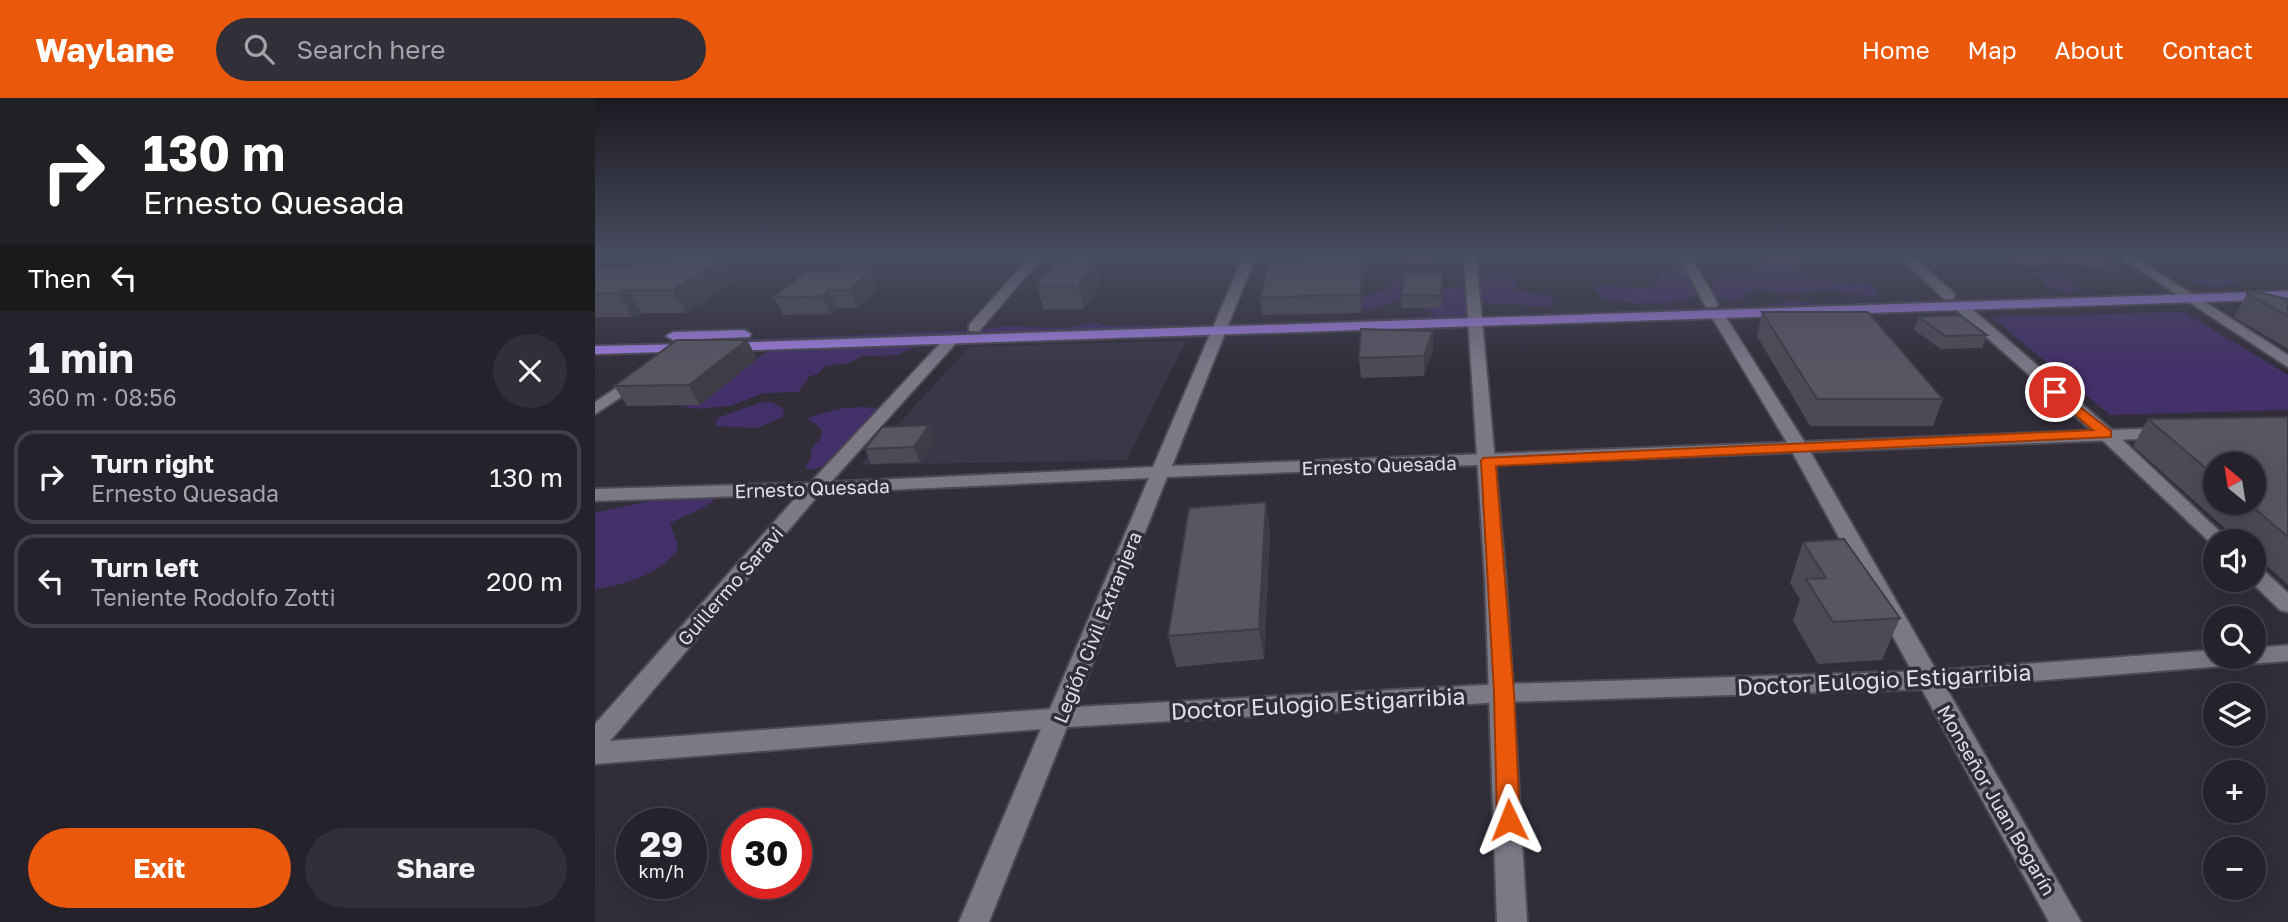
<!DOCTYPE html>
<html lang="en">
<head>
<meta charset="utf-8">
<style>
  :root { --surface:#25222c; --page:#312f38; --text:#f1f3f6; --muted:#a3a4a9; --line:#423f48; --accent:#ea580c }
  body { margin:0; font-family:"Golos Text",sans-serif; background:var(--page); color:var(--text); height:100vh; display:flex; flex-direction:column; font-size:26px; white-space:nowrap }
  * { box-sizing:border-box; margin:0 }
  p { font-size:23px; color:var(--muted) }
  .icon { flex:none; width:38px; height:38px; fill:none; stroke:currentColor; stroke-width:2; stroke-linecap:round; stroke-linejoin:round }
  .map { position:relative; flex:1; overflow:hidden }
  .side { display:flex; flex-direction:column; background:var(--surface); width:595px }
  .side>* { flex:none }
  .hud { background:#202124; color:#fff; overflow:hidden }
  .needle { width:46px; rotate:330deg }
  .tools { position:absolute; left:1608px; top:354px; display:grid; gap:14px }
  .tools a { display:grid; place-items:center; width:63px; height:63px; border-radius:50%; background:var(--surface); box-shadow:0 7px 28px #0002,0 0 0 2px var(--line); font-size:35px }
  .speed { position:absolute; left:21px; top:710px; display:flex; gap:14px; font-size:35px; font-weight:700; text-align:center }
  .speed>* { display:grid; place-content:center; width:91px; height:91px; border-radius:50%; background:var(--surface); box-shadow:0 7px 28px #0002,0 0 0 2px var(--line); line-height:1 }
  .speed small { font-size:18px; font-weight:400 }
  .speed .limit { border:10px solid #d22; background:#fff; color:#111 }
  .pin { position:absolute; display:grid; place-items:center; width:60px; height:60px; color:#fff; margin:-30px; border:4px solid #fff; border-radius:50%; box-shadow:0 2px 7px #0007 }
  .me { position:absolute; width:77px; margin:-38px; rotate:358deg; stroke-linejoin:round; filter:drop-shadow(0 0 5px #0008) }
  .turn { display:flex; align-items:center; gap:24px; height:147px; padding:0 28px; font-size:32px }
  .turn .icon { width:91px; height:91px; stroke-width:2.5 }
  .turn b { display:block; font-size:49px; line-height:60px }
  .then { display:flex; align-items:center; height:66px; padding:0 28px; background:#0003; gap:14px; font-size:26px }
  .round { display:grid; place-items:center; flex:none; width:74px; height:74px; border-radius:37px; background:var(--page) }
  .summary { display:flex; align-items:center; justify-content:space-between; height:119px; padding:0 28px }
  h1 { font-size:42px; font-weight:700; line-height:52px }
  .primary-button { display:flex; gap:14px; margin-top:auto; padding:14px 28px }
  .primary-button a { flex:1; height:80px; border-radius:42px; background:var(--accent); color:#fff; font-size:28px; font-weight:700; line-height:80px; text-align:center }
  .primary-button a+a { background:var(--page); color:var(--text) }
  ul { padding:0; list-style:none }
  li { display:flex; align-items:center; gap:21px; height:94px; margin:0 14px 10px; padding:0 14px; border:4px solid var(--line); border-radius:21px }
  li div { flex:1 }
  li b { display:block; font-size:26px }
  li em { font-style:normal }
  header { display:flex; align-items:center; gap:42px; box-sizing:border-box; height:98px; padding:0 35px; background:var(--accent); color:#fff }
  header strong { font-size:33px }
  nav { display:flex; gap:38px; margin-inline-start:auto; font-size:24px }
  .search { width:490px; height:63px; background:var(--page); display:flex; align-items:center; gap:18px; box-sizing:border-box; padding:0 24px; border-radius:38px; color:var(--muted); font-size:26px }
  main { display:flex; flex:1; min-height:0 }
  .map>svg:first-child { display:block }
  .built { fill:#3b3648 }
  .green { fill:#433068 }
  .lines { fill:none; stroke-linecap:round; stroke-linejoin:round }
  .minor-casing { stroke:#4d4a54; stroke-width:4 }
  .tertiary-casing { stroke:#4d4a54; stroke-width:4 }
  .trunk-casing { stroke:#4d4a54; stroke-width:4 }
  .minor { fill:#7c7987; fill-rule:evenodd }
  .tertiary { fill:#7c7987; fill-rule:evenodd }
  .trunk { fill:#9f7ee0; fill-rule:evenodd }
  .wall { fill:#4d4a55; fill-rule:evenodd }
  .shaded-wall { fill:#3e3c45 }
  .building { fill:#595663; stroke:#3e3c45; stroke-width:2 }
  .route { fill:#ea580c; stroke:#983908; stroke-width:2 }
  .labels { text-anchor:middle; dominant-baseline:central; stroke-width:7; stroke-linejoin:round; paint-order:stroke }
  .street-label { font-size:19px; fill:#e0dee6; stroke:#312e3a }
  .near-street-label { font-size:23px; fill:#e0dee6; stroke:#312e3a }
</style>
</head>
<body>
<header>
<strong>Waylane</strong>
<div class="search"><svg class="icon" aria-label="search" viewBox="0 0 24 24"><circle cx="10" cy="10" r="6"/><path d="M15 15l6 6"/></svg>Search here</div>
<nav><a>Home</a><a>Map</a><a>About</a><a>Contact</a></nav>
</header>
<main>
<section class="side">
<div class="hud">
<div class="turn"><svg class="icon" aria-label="right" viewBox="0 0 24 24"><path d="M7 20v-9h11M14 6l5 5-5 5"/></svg><div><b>130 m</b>Ernesto Quesada</div></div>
<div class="then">Then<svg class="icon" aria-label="left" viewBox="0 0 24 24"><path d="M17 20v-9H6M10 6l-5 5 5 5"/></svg></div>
</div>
<div class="summary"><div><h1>1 min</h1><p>360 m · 08:56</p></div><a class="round"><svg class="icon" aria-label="close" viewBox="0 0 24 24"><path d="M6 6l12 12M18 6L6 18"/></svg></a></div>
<ul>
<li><svg class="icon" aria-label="right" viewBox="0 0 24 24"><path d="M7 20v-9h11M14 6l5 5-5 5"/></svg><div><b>Turn right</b><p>Ernesto Quesada</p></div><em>130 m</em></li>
<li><svg class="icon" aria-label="left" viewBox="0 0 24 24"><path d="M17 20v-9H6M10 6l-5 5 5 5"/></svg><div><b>Turn left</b><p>Teniente Rodolfo Zotti</p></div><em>200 m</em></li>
</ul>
<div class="primary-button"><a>Exit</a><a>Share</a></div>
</section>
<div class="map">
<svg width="1693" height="824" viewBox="0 0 1693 824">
  <rect width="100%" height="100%" fill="#312e3a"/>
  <polygon class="built" points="591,243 532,362 265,367 374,249"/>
  <g class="green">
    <path d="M788,157h53l-2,8c-11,4 -43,0 -53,-6z"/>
    <path d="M1167,157h44l1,5 -14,6c16,20 52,17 76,17l10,11 -11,2 -30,-5 -62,1 -24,-3 -7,4 1,6 -6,1 -29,-3 -2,-3 6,-15 10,-3 -2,-4 29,-1 14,-8 -11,-6z"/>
    <path d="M1376,157c33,0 131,-7 154,14l-21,1 -53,-8 -9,5 -18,-1 -33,-9z"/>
    <path d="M1073,172c26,-1 37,-6 31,24l-21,8 -40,2 -33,-5 -11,-9 1,-3c19,-6 37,5 57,0l9,-14z"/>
    <polygon points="1443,174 1467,178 1485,193 1468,194 1450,188 1448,183 1436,176"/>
    <path d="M906,175l17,7 -3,11 32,4 9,8c-16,7 -27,1 -44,1 -13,0 -20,1 -33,-4l-1,-16 12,-8z"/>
    <polygon points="1618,178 1650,186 1613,189 1593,181"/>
    <polygon points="811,179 808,202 773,212 768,212 764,206 770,198 792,192 799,183"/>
    <polygon points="865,188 873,196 882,220 813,224 813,221 655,226 842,218 825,209 848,192"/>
    <path d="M1570,195l5,1c-14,15 -34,11 -51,3l-178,5 -4,8c-15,3 -23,-2 -35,-6 -5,-2 -14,0 -19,0l3,8c-14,1 -31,2 -42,-7l-96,6 -4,-3 -251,7 274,-9 22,-5 30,3z"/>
    <polygon points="1589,214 1693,277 1693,312 1515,317 1397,219"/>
    <polygon points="500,224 510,228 609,226 508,231 505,234 109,243 386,232 409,228 472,230"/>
    <polygon points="320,245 323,247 302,257 267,258 254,265 230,268 223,276 215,278 203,294 169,295 135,308 99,311 82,306 172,254 193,249"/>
    <polygon points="168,304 177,304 189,311 188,319 162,330 121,328 122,320"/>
    <path d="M270,309l13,2 2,4c-14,14 -55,65 -75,55l6,-10v-8l11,-14 -1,-8 -15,-10 37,-10z"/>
    <path d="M107,396l16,2c-13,15 -32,17 -48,28l7,19v9c-22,23 -51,33 -82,37v-76l44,-10z"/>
  </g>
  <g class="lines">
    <defs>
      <g id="minor">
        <polygon points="437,157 449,157 384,233 374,233 374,227"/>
        <polygon points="869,157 881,157 911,482 932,824 902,824 890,482"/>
        <polygon points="1083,157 1095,157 1123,206 1121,209 1111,209"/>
        <polygon points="1303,157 1316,157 1359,195 1359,201 1349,201"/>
        <polygon points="1365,204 1370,205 1517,332 1635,443 1620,443 1620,448 1618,447 1505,340 1360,211 1358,208"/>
        <polygon points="1122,212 1129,216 1212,348 1486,824 1454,824 1194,348 1115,216"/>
        <polygon points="43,276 49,278 51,281 49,284 0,316 0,304"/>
        <polygon points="1659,468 1666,470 1693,495 1693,514 1685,512 1653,481 1659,481"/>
      </g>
      <g id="tertiary">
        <path d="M649,157h12l-84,211 992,-38 9,5 -9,5 -997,39 -92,230 429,-23 425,-13 286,-21v6h39v-8l34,-3v16l-359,28 -425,13 -437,25 -78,195h-30l82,-193 -446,35v-40l204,-230 -204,7v-12l215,-6 136,-146 5,-1 7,4 -2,3 -125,139 322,-15zM554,380l-99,231 -440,32 210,-248z"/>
        <polygon points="1522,157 1536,157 1693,257 1693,269"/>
      </g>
      <g id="trunk">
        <polygon points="1693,193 1693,201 131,253 124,249 131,245"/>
        <polygon points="149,232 156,236 154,239 78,242 71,238 78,234"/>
        <polygon points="97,246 102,247 104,250 102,253 0,256 0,248"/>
      </g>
    </defs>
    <use href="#minor" class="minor-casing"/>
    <use href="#tertiary" class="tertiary-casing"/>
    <use href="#trunk" class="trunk-casing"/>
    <use href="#minor" class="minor"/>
    <use href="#tertiary" class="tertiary"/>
    <use href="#trunk" class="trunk"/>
  </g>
  <g class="wall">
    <polygon points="767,162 768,180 766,215 667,217 665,199"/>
    <polygon points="0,170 137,184 91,215 47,215 37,219 0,219"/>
    <polygon points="276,172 283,190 262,210 242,210 236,216 188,217 179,199"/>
    <polygon points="848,174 846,210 806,210 806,197"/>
    <polygon points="506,185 489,211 449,212 442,188"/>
    <polygon points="1654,192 1693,201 1693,251 1639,219"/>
    <polygon points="1167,214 1348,301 1338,328 1215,328 1162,238"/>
    <polygon points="1324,219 1392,237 1387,250 1346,251 1319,232"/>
    <polygon points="152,242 162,261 105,307 32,308 19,288"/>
    <polygon points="838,252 829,278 766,280 764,260"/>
    <path d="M1693,319v168l-34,-31v-13h-15l-106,-95 15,-27zM1620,366l39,38h-39z"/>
    <polygon points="334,327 340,342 325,364 276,366 270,351"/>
    <polygon points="675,433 669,561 581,569 573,538"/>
    <polygon points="1208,444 1305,520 1287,562 1223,566 1198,523 1205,501 1195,485"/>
  </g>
  <g class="shaded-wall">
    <polygon points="126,162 137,184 91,215 78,192"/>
    <polygon points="501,162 506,185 489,211 483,188"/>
    <polygon points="767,162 768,180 766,215 765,197"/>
    <polygon points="276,172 283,190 262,210 255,192"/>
    <polygon points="848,174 848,186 846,210 846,198"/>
    <polygon points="34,192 47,215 37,219 24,195"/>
    <polygon points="234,192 242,210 236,216 228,198"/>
    <polygon points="838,233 838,252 829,278 829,258"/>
    <polygon points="152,242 162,261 105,307 94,287"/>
    <polygon points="334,327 340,342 325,364 319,349"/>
    <polygon points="671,404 675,433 669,561 664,531"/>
  </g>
  <g class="building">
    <polygon points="126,162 78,192 34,192 24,195 0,196 0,170 33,170 46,163"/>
    <polygon points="501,162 483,188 442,188 461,163"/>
    <polygon points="767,162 765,197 665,199 675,163"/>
    <polygon points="276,172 255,192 234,192 228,198 179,199 210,174"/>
    <polygon points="810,174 848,174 846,198 806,197"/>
    <polygon points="1654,192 1693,201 1693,218 1652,195"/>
    <polygon points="1167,214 1273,214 1348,301 1222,301"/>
    <polygon points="1365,217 1392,237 1350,238 1324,219"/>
    <polygon points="766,231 838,233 829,258 764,260"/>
    <polygon points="82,242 152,242 94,287 19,288"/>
    <polygon points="1693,319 1693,439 1652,404 1659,404 1659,366 1620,366 1620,378 1553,321"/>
    <polygon points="334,327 319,349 270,351 287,329"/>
    <polygon points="671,404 664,531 573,538 594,410"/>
    <polygon points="1249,441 1305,520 1238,524 1211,481 1231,480 1208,444"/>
  </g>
  <linearGradient id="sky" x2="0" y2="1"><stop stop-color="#1b1920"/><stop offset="0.58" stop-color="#484c60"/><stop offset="1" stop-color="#484c60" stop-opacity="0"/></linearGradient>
  <rect width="1693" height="272" fill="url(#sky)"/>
  <polygon class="route" points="1460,290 1516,333 1516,339 901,368 919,595 925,722 922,729 914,732 905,729 902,722 899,595 886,363 888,360 1498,332 1456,296 1454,294"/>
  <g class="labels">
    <g class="street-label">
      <text transform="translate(784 367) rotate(-2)">Ernesto Quesada</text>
      <text transform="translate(217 390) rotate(-2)">Ernesto Quesada</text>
      <text transform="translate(135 488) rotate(-49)">Guillermo Saravi</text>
      <text transform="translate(502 529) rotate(-68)">Legión Civil Extranjera</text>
      <text transform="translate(1402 702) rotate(60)">Monseñor Juan Bogarín</text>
    </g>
    <g class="near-street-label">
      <text transform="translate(1289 581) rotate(-3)">Doctor Eulogio Estigarribia</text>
      <text transform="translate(723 605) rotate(-3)">Doctor Eulogio Estigarribia</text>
    </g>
  </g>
</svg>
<div class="tools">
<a><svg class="needle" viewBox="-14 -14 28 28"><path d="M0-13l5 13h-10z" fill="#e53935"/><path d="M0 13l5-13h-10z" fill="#a3a4a9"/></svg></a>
<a><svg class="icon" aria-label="sound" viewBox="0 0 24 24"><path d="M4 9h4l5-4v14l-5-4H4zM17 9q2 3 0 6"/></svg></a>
<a><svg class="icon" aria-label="search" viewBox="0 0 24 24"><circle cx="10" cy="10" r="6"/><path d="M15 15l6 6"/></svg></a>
<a><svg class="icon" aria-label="layers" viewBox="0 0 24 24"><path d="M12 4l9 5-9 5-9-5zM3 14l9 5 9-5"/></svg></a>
<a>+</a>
<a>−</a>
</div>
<div class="speed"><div>29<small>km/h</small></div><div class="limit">30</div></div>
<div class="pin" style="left:1460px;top:294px;background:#d93025"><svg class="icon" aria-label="arrive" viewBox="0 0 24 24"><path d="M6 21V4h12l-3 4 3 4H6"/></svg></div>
<svg class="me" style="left:914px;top:722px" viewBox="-20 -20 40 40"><path d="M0-17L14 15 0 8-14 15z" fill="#ea580c" stroke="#fff" stroke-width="4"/></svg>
</div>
</main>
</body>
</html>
